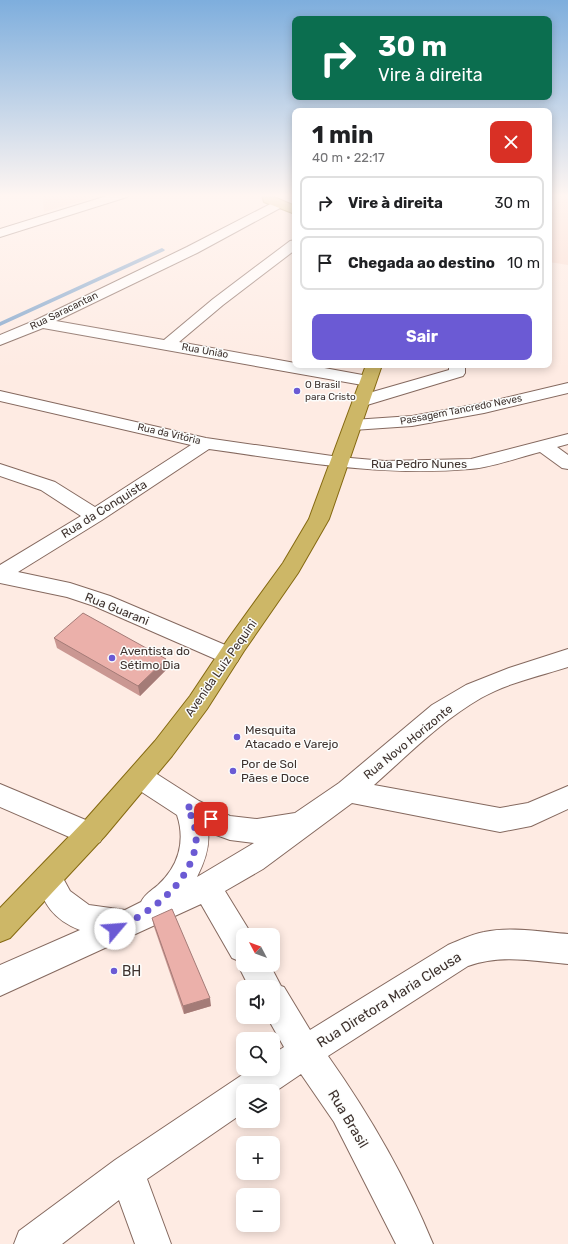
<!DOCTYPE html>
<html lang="pt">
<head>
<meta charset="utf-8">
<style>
  :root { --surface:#fff; --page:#f6f6f6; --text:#202124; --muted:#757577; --line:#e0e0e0; --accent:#6b5ad4 }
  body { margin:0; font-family:Rubik,sans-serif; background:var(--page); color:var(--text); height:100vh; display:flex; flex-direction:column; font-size:15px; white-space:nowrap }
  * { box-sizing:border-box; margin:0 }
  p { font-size:13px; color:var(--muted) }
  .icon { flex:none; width:22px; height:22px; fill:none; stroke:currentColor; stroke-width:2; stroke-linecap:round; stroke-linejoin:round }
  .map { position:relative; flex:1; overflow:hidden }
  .panel { position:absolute; left:292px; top:108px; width:260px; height:260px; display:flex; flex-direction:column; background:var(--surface); border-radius:8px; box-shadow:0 2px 10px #0003 }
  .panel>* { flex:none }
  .banner { position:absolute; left:292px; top:16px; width:260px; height:84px; border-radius:8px; box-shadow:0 2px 10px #0003; background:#0b6e4f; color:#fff; overflow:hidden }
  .needle { width:26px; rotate:311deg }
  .tools { position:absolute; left:236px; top:928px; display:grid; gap:8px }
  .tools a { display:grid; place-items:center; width:44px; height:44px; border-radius:8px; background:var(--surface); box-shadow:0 2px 10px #0003; font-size:20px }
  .pin { position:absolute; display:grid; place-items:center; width:34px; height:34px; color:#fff; margin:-17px; border-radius:8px; box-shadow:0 2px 6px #0006 }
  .me { position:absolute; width:44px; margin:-22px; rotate:63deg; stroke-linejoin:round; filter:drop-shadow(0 0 3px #0008) }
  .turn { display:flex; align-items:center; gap:14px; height:84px; padding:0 20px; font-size:18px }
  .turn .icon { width:52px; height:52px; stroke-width:2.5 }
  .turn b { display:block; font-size:28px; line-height:34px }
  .round { display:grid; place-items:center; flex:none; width:42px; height:42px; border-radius:8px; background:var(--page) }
  .summary { display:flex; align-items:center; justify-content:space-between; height:68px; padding:0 20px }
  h1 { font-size:24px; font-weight:700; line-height:30px }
  .button { display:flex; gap:8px; margin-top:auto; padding:8px 20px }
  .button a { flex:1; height:46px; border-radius:8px; background:var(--accent); color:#fff; font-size:16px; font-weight:700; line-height:46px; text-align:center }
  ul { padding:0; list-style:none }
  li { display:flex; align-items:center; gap:12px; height:54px; margin:0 8px 6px; padding:0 12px; border:2px solid var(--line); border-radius:8px }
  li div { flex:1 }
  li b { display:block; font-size:15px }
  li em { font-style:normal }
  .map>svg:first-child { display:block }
  .built { fill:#fadace }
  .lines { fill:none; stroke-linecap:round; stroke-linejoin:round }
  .stream { fill:#80a5cc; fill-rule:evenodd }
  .minor-casing { stroke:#85695f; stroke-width:2 }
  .major-casing { stroke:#856911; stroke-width:2 }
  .minor { fill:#fff; fill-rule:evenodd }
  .major { fill:#cdb767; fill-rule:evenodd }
  .wall { fill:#ca9792 }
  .shaded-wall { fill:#a47b77 }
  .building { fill:#ebb0aa; stroke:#a47b77 }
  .route { stroke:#6b5ad4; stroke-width:7; stroke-dasharray:0 12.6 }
  .poi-dot { fill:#6b5ad4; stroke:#fcfdfc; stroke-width:1.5 }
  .labels { text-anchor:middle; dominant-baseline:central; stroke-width:3; stroke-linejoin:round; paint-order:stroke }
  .far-street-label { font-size:10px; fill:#3e322e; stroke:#fcfdfc }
  .far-poi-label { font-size:10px; fill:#3e322e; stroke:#fcfdfc; text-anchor:start }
  .street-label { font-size:12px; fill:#3e322e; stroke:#fcfdfc }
  .poi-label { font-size:12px; fill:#3e322e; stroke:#fcfdfc; text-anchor:start }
  .near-poi-label { font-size:14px; fill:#3e322e; stroke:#fcfdfc; text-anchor:start }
  .near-street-label { font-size:14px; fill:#3e322e; stroke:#fcfdfc }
</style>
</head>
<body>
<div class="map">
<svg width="568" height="1244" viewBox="0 0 568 1244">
  <rect width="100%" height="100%" fill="#feebe3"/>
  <g class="built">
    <polygon points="42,195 101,195 44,212"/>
    <polygon points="560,195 568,195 568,265 549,262 549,219"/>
  </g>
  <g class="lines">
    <polygon class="stream" points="162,248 165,250 164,251 0,326 0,322"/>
    <defs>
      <g id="minor">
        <polygon points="110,195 129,195 127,197 0,237 0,229"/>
        <polygon points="278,200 284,204 282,207 197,253 56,321 164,340 213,299 290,241 295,240 295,250 223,305 179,342 295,363 295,365 308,365 368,376 374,378 376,381 374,384 368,386 43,328 0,345 0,335 36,320 187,247"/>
        <polygon points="449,365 465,365 465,373 463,376 367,405 361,406 355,405 353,401 355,397 449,370"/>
        <polygon points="568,383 568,393 484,413 412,426 353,430 347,429 344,425 347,421 353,420 412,416 484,403"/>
        <path d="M0,391l206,47 133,19 46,4 86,-2 97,-25v10l-11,3 11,8v14l-6,-1 -22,-16c-21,5 -49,16 -70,17 -88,8 -174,-8 -261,-20l-107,71 -84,52 52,11 40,13 127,54 3,6 -3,6 -8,3 -135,-59 -27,-9 -67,-14v-18l81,-49 -40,-26 -41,-14v-12l55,18 40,25 96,-62 -191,-44z"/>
        <path d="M568,649v18c-28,9 -61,16 -87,31 -40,23 -73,57 -107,87l126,23 28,-5 40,-17v23l-37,17 -31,6 -148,-29 -89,66 -38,22 27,44h-9v30h27l11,21 3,1 26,43 138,-85c12,-5 24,-11 36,-13 26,-6 57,0 84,2v30c-34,-3 -67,-10 -100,2l-140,90c41,58 78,122 105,188h-37l-62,-122 -33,-48 -28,19v-2h-30v22l-96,66 24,65h-36l-16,-44 -57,44h-48l5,-13 96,-71 136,-91h22v-15l11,-7 -17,-30h6v-30h-24l-11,-22 1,-4 -7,-3 -31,-54 -201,92v-31l80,-35c-28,-11 -35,-26 -46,-52l4,-9 10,-4 10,4 12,22 19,14 36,5 16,-8c4,-8 10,-11 17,-17 20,-18 28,-43 19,-70l-46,-30 -4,-8 4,-8 9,-3 9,3 50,32 31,15 27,3 38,-6 44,-30 93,-78 34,-20 43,-17zM208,832l22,8 24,3 -57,34c7,-14 13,-29 11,-45z"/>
        <polygon points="0,784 100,826 104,834 100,842 90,846 0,807"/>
      </g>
      <g id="major">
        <polygon points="262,195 274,195 274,197 295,206 295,214 264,202"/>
        <polygon points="366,365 382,365 329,519 298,573 244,651 207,709 172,756 105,836 10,938 0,942 0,908 86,819 155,741 190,696 228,639 283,563 309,519"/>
      </g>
    </defs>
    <use href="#minor" class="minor-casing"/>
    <use href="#major" class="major-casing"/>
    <use href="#minor" class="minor"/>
    <use href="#major" class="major"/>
  </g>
  <g class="wall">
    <polygon points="54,638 166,659 167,669 140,696 57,648"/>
    <polygon points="152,918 211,1006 184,1014 154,927"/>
  </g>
  <g class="shaded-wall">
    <polygon points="551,195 554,195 549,205 549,199"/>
    <polygon points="166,659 167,669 140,696 138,686"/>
    <polygon points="210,998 211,1006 184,1014 183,1006"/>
  </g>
  <g class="building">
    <polygon points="83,613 166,659 138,686 54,638"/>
    <polygon points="172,909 210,998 183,1006 152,918"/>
  </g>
  <linearGradient id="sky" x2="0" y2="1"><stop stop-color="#7eaedd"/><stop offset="0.53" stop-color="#fff6f2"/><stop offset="1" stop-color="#fff6f2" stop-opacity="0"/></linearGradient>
  <rect width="568" height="369" fill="url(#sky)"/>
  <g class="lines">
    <path class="route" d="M115,929c34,-15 77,-46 81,-87 1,-12 -4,-25 -9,-36l24,13"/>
  </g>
  <g class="poi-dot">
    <circle cx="297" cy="391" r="4"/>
    <circle cx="112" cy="658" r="4"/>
    <circle cx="237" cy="737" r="4"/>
    <circle cx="233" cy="771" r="4"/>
    <circle cx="114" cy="971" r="4"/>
  </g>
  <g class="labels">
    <g class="far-street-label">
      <text transform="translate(64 311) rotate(-26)">Rua Saracantan</text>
      <text transform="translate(205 351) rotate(10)">Rua União</text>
      <text transform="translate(461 410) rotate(-11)">Passagem Tancredo Neves</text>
      <text transform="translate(169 434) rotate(13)">Rua da Vitória</text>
    </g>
    <g class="far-poi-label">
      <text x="305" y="385">O Brasil<tspan x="305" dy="12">para Cristo</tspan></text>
    </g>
    <g class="street-label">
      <text x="419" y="464">Rua Pedro Nunes</text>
      <text transform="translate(104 509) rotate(-32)">Rua da Conquista</text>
      <text transform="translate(117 609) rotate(22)">Rua Guarani</text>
      <text transform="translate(221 668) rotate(-55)">Avenida Luiz Pequini</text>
      <text transform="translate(408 742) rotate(-39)">Rua Novo Horizonte</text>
    </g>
    <g class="poi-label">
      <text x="120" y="651">Aventista do<tspan x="120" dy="14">Sétimo Dia</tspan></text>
      <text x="245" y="730">Mesquita<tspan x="245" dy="14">Atacado e Varejo</tspan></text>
      <text x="241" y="764">Por de Sol<tspan x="241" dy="14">Pães e Doce</tspan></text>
    </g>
    <g class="near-poi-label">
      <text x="122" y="971">BH</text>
    </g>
    <g class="near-street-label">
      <text transform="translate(389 1000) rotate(-32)">Rua Diretora Maria Cleusa</text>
      <text transform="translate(348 1119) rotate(59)">Rua Brasil</text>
    </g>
  </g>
</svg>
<div class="tools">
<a><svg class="needle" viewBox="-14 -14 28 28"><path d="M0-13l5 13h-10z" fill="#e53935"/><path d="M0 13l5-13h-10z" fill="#757577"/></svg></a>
<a><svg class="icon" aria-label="sound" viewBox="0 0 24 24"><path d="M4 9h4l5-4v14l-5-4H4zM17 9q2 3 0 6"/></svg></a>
<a><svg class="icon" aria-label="search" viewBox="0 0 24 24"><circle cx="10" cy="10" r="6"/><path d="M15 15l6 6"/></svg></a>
<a><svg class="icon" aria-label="layers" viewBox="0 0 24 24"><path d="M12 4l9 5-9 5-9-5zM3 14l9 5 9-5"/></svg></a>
<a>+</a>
<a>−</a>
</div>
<div class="pin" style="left:211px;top:819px;background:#d93025"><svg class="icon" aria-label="arrive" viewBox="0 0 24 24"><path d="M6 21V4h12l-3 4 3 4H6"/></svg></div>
<svg class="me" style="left:115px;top:929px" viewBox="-20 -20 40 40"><circle r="19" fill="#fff"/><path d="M0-13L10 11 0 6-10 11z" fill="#6b5ad4"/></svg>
<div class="banner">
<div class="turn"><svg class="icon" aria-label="right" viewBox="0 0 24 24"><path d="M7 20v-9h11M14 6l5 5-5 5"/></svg><div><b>30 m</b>Vire à direita</div></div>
</div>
<section class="panel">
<div class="summary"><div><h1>1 min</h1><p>40 m · 22:17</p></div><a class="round" style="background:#d93025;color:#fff"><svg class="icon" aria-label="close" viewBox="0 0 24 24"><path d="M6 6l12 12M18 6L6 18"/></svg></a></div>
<ul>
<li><svg class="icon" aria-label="right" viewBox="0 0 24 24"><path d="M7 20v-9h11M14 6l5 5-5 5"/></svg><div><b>Vire à direita</b></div><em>30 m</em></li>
<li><svg class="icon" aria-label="arrive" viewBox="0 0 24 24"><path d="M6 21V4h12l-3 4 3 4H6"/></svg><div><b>Chegada ao destino</b></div><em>10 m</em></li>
</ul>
<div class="button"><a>Sair</a></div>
</section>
</div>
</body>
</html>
